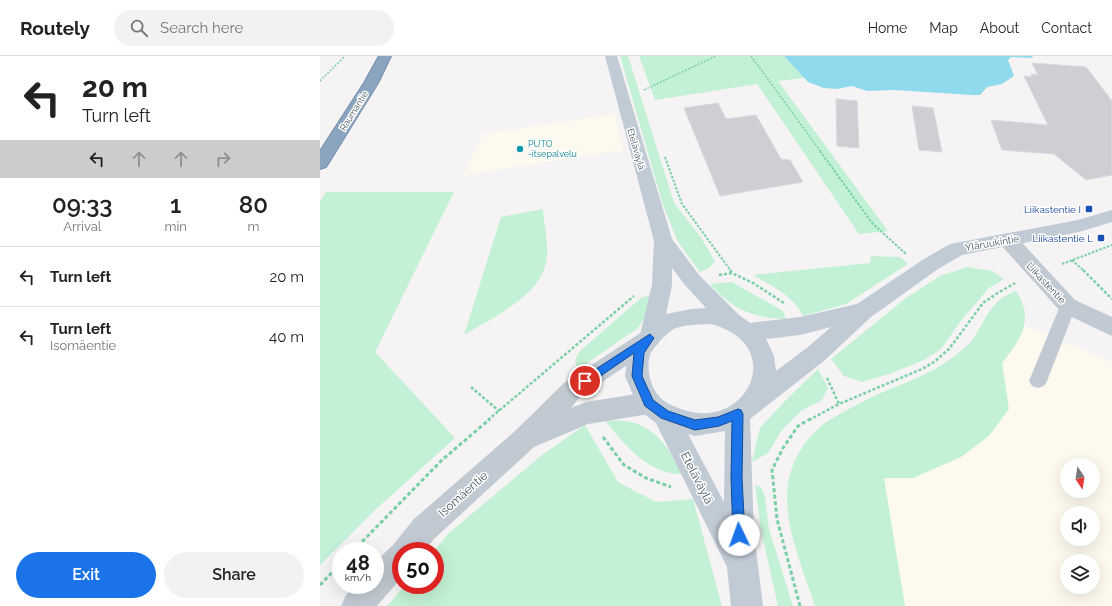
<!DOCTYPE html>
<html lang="en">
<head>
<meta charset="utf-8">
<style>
  :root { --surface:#fff; --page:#f2f2f2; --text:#222; --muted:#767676; --line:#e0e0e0; --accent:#1a73e8 }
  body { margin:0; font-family:Raleway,sans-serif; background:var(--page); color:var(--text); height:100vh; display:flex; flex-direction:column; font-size:15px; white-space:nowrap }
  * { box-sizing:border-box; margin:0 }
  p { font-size:13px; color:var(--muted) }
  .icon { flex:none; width:22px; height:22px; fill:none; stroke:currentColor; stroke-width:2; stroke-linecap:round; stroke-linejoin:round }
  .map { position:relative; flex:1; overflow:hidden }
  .side { display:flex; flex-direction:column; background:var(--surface); width:320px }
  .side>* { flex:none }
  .guide { background:#fff; color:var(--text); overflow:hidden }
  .needle { width:26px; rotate:168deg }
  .fabs { position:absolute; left:740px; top:402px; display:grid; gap:8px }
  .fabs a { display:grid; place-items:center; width:40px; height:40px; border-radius:50%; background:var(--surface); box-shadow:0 4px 16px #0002; font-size:20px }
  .speed { position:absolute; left:12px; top:486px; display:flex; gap:8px; font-size:20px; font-weight:700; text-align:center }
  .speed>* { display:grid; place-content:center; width:52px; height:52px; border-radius:50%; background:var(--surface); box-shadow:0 4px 16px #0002; line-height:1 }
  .speed small { font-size:10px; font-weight:400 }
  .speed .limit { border:6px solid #d22; background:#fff; color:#111 }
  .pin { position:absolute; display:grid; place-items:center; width:34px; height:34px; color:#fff; margin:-17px; border:2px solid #fff; border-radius:50%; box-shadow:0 1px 4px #0007 }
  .me { position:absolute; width:44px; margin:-22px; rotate:357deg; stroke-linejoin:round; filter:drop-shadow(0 0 3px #0008) }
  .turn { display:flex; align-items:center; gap:14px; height:84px; padding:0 16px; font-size:18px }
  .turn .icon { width:52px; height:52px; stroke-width:2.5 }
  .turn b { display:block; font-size:28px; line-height:34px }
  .lanes { display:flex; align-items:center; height:38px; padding:0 16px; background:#0003; justify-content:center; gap:20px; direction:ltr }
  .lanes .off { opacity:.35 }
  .eta { display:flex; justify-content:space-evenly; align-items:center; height:68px; text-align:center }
  .eta b { font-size:24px; font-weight:600; line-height:28px }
  .primary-button { display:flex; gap:8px; margin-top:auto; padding:8px 16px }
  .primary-button a { flex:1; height:46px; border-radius:24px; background:var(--accent); color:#fff; font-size:16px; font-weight:600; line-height:46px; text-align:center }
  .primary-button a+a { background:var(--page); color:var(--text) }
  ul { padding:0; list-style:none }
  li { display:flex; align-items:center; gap:12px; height:60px; padding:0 16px; border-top:1px solid var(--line) }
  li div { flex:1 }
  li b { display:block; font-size:15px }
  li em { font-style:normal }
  header { display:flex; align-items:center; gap:24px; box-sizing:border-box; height:56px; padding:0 20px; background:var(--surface); border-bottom:1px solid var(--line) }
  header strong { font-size:19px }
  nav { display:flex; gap:22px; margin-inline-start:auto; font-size:14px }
  .search { width:280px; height:36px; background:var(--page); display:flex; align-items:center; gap:10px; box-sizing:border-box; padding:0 14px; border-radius:22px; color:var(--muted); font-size:15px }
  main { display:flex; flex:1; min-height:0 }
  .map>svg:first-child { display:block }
  .commercial { fill:#fdf9ef; fill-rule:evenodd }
  .green { fill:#c3f1d5 }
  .water { fill:#90daee }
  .building { fill:#cdcfd5; stroke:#d7d9de }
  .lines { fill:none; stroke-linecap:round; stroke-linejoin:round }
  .highway-casing { stroke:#7690ad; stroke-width:2 }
  .path-far3 { stroke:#7ad0a6; stroke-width:1.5; stroke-dasharray:2 1.5; stroke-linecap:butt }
  .path-far2 { stroke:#7ad0a6; stroke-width:2; stroke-dasharray:2.5 1.5; stroke-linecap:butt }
  .path-far1 { stroke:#7ad0a6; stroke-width:2.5; stroke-dasharray:3 2; stroke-linecap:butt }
  .path { stroke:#7ad0a6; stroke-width:3; stroke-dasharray:4 2.5; stroke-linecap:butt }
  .lane { fill:#c1cad2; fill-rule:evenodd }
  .street { fill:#c1cad2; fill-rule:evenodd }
  .secondary { fill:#c1cbd6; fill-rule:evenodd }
  .highway { fill:#8ba5c1; fill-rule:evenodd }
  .route { fill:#1a73e8; stroke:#114b97 }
  .culture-dot { fill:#0f9aa8; stroke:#fff; stroke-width:1.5 }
  .transit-dot { fill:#1a4fb4; stroke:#fff; stroke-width:1.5 }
  .labels { text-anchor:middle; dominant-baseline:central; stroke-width:3; stroke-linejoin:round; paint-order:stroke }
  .far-street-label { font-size:9px; fill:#4a5661; stroke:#fff }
  .far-culture-label { font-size:9px; fill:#0d838f; stroke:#fff; text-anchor:start }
  .transit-label { font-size:10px; fill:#164399; stroke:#fff; text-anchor:end }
  .street-label { font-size:10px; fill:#4a5661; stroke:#fff }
  .near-street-label { font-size:12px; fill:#4a5661; stroke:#fff }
</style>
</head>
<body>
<header>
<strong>Routely</strong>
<div class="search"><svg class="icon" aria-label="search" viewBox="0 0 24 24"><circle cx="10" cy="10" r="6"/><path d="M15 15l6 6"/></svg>Search here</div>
<nav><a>Home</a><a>Map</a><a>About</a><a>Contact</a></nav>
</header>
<main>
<section class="side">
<div class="guide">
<div class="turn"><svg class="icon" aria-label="left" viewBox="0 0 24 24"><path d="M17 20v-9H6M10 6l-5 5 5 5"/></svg><div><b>20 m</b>Turn left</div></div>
<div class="lanes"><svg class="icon" aria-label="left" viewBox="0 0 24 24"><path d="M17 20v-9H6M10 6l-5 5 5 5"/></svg><svg class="icon off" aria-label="ahead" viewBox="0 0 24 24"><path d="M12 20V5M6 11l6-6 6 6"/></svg><svg class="icon off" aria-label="ahead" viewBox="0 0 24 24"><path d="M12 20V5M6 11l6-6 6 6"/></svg><svg class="icon off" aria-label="right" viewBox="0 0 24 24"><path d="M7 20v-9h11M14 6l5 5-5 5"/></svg></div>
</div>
<div class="eta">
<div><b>09:33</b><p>Arrival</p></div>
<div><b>1</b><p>min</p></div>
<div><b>80</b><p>m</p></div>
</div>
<ul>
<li><svg class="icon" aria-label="left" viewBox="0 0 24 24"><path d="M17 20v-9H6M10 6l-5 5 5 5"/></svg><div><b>Turn left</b></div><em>20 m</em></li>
<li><svg class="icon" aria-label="left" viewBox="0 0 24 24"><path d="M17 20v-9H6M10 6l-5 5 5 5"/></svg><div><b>Turn left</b><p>Isomäentie</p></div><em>40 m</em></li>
</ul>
<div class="primary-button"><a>Exit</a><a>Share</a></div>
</section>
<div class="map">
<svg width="792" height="550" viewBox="0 0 792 550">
  <rect width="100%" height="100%" fill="#f5f3f3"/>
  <g class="commercial">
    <polygon points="294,58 303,94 144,119 163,78"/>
    <path d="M703,269l89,37v244h-216l-19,-127zM747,409h26v26h-26zM747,457h26v26h-26zM747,505h26v26h-26z"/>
  </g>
  <g class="green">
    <polygon points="300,0 308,0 354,147 380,180 395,205 389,212 380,216 358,186 343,149"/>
    <polygon points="319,0 464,0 484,22 458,25 568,175 539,178 437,28 335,44"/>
    <polygon points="6,136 134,136 55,296 135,382 55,454 0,509 0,145"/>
    <path d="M223,153c1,15 5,31 4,46 -2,40 -53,61 -83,80l37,-118z"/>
    <path d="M551,200l29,1 8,7 -62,40 -43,12c-10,-21 -30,-29 -50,-41l117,-12z"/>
    <polygon points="648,211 672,215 684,223 669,232 643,262 621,293 604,304 569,318 542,326 524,320 511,303 586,242 620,220"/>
    <path d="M412,226l51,29 3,8c-34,-1 -54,-10 -76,-35z"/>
    <path d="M696,235c19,30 5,47 -14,72l7,46 -20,27 -28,21 -48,21h-29l21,128h-90c-20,-61 -53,-125 4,-178 9,-9 29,-18 41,-25 28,-15 59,-23 85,-40 8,-6 17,-12 24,-19 17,-20 18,-43 47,-53z"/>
    <polygon points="331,239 326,259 318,272 257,314 255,305 259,296 321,242"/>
    <polygon points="498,313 508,332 502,344 481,355 462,374 448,397 432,406 440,372 465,345"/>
    <path d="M285,364c9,1 22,0 30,3 25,9 36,29 47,51 -34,0 -58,-29 -77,-54z"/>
    <polygon points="265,369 298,426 336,446 373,443 402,550 67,550 85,529 115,529 115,495 114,495 129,477 222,399"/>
    <polygon points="435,429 441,431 445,440 449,473 473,550 458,550 441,474"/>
  </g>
  <polygon class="water" points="464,0 712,0 713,2 691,1 688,4 694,20 682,28 667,31 660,39 652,39 574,34 547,35 532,30 517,33 504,32 488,26"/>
  <g class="building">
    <polygon points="712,7 766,11 792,45 792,119 766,124 734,98 682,94 671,64 728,69 704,20 713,21 711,18 718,19"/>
    <polygon points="516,43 537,45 539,92 517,90"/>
    <polygon points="398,47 406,63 436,59 461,103 470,104 483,126 400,140 364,52"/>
    <polygon points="592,50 613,52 622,96 599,94"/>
  </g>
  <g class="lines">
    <defs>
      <polygon id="highway" points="59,0 71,0 58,27 8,108 6,111 0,113 0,95 44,27"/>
    </defs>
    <use href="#highway" class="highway-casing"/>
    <g class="path-far3">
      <polyline points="431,0 501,96"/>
      <polyline points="0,25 25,0"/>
      <polyline points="324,34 396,0"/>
    </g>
    <g class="path-far2">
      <polyline points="500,95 553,168 586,198"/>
      <polyline points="345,101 362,148 411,215"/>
      <polyline points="752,204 764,215"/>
      <polyline points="742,208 792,189"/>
    </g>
    <g class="path-far1">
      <polyline points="410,214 412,217"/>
      <polyline points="763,214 792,243"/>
      <polyline points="399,219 412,217 433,227 464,247"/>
      <polyline points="507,322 519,348 602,313 614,306 629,293 663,247 676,238 695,227"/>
      <polyline points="151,331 179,355"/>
      <polyline points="168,364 314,240"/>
      <polyline points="489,364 519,348"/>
    </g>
    <g class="path">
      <polyline points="283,381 304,409 326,422 351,431"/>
      <polyline points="33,495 122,404 170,363"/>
      <polyline points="0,529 21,507"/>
      <polyline points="480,550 457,463 452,414 463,392 478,370 490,363"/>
    </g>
    <polygon class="lane" points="748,244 753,246 756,250 727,325 724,330 718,332 712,330 709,325 740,250 743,246"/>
    <g class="street">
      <polygon points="688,177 695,179 755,244 792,261 792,280 741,256 681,189 679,184 681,179"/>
      <polygon points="330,273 338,276 341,282 338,288 260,341 251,352 266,346 329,336 338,339 341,347 338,355 329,358 268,368 214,391 114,483 104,495 81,495 81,522 57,550 21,550 26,539 35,529 55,529 55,506 73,489 94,463 194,376 244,327 322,276"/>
    </g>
    <path class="secondary" d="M285,0h12l55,183 27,36 40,40 11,8 50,-6 57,-13 67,-45 26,-15 128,-24 34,-10v12l-33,10 -117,23 -24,14 -67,48 -47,44 -74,58 4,115 9,72h-32l-4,-39 -71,-144 -16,-12 -15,-35 3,-24 12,-17 12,-50 2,-44zM352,212l13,17 21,23 -15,1 -25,5 6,-29zM391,268c77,20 37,107 -27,86 -9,-3 -20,-7 -26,-15 -8,-9 -12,-28 -8,-40 3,-8 15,-20 22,-25 10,-6 27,-5 39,-6zM511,271l-23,20 -32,24 -2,-15 -8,-17 34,-4zM405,375l-1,71 -36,-68 7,2z"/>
    <use href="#highway" class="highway"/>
  </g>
  <polygon class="route" points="330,278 334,282 324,297 322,320 333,344 348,355 375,364 398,361 418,353 421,354 423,358 422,422 425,479 424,483 419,485 415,483 413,479 411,422 412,365 399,370 375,374 341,362 325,350 312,320 314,297 269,328 262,328 260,325 262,322"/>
  <circle class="culture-dot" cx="200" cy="93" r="4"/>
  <g class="transit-dot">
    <rect x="765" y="149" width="8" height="8" rx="2"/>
    <rect x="777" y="178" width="8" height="8" rx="2"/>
  </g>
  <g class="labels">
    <g class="far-street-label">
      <text transform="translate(34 55) rotate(-58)">Raumantie</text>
      <text transform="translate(316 93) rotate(74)">Eteläväylä</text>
    </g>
    <g class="far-culture-label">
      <text x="208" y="88">PUTO<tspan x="208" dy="10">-itsepalvelu</tspan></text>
    </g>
    <g class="transit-label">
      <text x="761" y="153">Liikastentie I</text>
      <text x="773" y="182">Liikastentie L</text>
    </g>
    <g class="street-label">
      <text transform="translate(672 187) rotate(-10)">Yläruukintie</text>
      <text transform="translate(726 227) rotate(47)">Liikastentie</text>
    </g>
    <g class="near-street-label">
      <text transform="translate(377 422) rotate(63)">Eteläväylä</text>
      <text transform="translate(143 438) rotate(-42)">Isomäentie</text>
    </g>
  </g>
</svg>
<div class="fabs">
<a><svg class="needle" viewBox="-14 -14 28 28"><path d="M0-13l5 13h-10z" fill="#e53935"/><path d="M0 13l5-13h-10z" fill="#767676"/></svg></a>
<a><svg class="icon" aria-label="sound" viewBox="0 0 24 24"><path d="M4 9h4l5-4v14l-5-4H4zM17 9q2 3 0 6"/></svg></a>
<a><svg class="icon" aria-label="layers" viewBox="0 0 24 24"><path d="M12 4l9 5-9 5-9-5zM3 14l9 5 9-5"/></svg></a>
</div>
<div class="speed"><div>48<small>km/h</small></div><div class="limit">50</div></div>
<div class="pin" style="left:265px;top:325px;background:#d93025"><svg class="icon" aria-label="arrive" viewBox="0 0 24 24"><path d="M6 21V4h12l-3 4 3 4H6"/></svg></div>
<svg class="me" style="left:419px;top:479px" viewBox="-20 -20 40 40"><circle r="19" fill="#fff"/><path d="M0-13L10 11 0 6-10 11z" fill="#1a73e8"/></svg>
</div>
</main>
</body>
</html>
